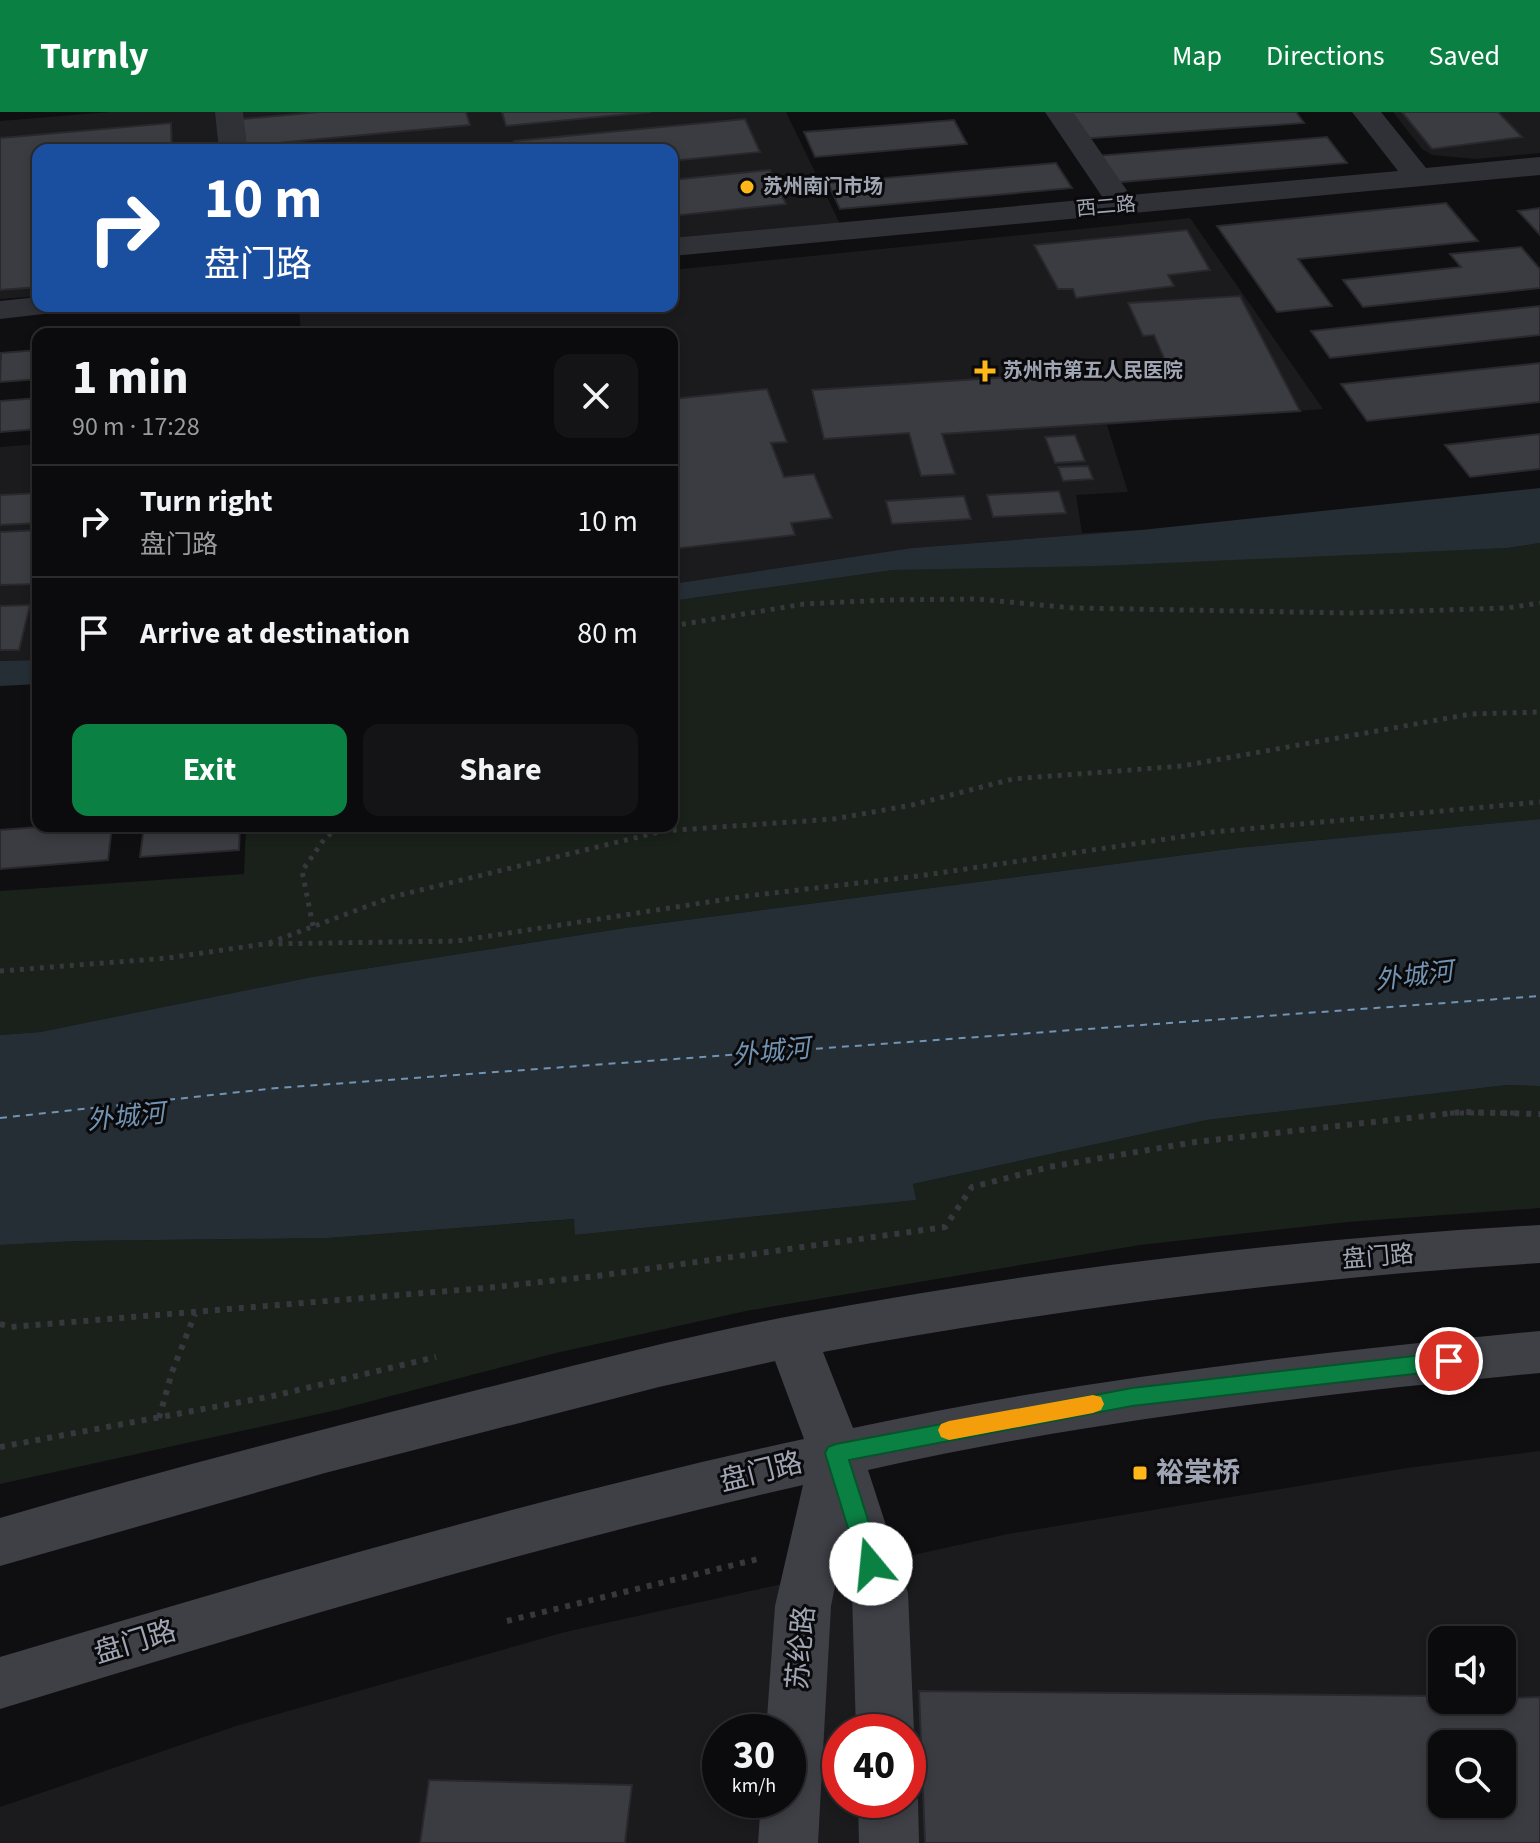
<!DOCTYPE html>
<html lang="en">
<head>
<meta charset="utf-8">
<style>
  :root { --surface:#0b0b0d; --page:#141416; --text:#f1f3f6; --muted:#9a9b9d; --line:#2b2b2e; --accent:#0b8043 }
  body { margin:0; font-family:"Source Sans 3","Noto Sans SC",sans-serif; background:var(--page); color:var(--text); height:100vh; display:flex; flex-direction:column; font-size:30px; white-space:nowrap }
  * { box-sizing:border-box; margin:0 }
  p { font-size:26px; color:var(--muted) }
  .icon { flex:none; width:44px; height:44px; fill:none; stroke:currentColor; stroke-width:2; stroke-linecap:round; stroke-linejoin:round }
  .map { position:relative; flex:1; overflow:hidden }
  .panel { position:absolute; left:32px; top:216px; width:646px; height:504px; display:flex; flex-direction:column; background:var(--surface); border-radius:16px; box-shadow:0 4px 12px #0003,0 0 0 2px var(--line) }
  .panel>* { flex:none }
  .guide { position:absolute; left:32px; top:32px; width:646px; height:168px; border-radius:16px; box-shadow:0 4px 12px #0003,0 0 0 2px var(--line); background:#1a4fa0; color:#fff; overflow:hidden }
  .buttons { position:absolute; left:1428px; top:1514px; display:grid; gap:16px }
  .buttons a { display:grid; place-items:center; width:88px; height:88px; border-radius:16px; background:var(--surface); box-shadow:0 4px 12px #0003,0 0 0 2px var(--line); font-size:40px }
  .speed { position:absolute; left:702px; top:1602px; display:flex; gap:16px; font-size:40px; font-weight:700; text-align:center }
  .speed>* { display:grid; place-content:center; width:104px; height:104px; border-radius:50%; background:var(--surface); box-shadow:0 4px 12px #0003,0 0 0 2px var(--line); line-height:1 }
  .speed small { font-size:20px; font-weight:400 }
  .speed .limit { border:12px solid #d22; background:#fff; color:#111 }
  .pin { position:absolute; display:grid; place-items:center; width:68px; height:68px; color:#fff; margin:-34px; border:4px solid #fff; border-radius:50%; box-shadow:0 2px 8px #0007 }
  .me { position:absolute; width:88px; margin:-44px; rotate:343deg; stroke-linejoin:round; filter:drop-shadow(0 0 6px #0008) }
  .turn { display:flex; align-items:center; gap:28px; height:168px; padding:0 40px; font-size:36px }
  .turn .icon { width:104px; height:104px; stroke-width:2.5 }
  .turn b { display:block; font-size:56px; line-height:68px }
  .round { display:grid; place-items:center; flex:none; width:84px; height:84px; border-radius:16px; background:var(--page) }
  .headline { display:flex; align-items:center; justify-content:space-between; height:136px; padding:0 40px }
  h1 { font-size:48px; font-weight:700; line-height:60px }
  .action { display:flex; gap:16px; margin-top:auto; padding:16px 40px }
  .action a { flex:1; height:92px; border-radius:16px; background:var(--accent); color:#fff; font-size:32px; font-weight:700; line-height:92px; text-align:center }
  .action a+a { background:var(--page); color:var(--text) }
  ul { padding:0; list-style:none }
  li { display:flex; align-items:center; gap:24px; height:112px; padding:0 40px; border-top:2px solid var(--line) }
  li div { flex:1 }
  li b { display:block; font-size:30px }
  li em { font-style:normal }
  header { display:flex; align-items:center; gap:48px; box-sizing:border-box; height:112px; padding:0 40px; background:var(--accent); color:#fff }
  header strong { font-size:38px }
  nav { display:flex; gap:44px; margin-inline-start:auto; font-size:28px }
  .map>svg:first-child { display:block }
  .built { fill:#1b1b1e; fill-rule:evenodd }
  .green { fill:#19211a }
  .water { fill:#252e35 }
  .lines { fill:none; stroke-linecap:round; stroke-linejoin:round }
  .ferry { stroke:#7293b2; stroke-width:2; stroke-dasharray:7 6; stroke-linecap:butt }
  .building { fill:#3b3c41; stroke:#29292d; stroke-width:2; fill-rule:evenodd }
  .path-far1 { stroke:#36383d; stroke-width:5; stroke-dasharray:4 6; stroke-linecap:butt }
  .path { stroke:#36383d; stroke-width:6; stroke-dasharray:5 7; stroke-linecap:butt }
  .street { fill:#303136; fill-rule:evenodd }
  .secondary { fill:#3e4046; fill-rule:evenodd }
  .route { fill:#0b8043; stroke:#07532c; stroke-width:2 }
  .slow { fill:#f59e0b }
  .poi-dot { fill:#ffb719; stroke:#0a0a0c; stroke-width:3 }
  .labels { text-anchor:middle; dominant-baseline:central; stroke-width:6; stroke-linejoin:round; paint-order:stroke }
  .far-poi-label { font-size:20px; font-weight:bold; fill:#9fa5b3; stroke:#0a0a0c; text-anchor:start }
  .far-street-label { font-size:20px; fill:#9fa5b3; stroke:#0a0a0c }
  .street-label { font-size:24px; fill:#9fa5b3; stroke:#0a0a0c }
  .water-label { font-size:26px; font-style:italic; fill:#7293b2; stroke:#0a0a0c }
  .near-street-label { font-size:28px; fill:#9fa5b3; stroke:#0a0a0c }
  .near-poi-label { font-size:28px; font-weight:bold; fill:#9fa5b3; stroke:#0a0a0c; text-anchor:start }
</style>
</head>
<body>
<header>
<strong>Turnly</strong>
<nav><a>Map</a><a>Directions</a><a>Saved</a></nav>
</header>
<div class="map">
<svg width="1540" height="1731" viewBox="0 0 1540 1731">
  <rect width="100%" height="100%" fill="#0f0f11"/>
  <g class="built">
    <polygon points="110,0 786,0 840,112 672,127 672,38 38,38 38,184 0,187 0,9"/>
    <polygon points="1393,0 1540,0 1540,41 1476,47 1432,43 1422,37"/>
    <polygon points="1190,106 1323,297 1107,313 1128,380 1076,383 1082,421 1141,418 912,436 672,472 672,222 301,222 299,195 672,194 672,158"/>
    <polygon points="38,332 38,548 0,549 0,335"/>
    <path d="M1540,1339v392h-1540v-36l236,-81 329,-94 443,-98 399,-66zM1442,1528h60v60h-60zM720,1620h68v68h-68zM840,1620h68v68h-68zM1442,1632h60v60h-60z"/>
  </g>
  <g class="green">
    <polygon points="1540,431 1540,707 1237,736 625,816 312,865 40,920 0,923 0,779 244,762 246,714 672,714 672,489 893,458 1508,436"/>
    <polygon points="1507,973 1540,974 1540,1096 1347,1110 1140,1133 746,1199 556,1241 337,1298 0,1372 0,1133 78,1129 328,1126 575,1107 575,1123 915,1088 913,1072 1207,1008"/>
  </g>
  <g class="water">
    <polygon points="1540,376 1540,431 1508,436 1097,454 893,458 672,489 672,472 912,436 1141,418"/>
    <polygon points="38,548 38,572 0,574 0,549"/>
    <polygon points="1540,707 1540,974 1507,973 1207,1008 913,1072 916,1088 575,1123 574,1107 328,1126 78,1129 0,1133 0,923 40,920 312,865 625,816 1237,736"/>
  </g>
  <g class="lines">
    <polyline class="ferry" points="0,1006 277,976 1540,884"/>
  </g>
  <g class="building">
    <polygon points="320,0 466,0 470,13 246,34 242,7"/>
    <polygon points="502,0 651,0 506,14"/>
    <polygon points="1065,0 1296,0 1304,11 1080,27"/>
    <polygon points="1402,0 1498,0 1522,25 1432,37"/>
    <polygon points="745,7 760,40 672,49 672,38 517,38 514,29"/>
    <polygon points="954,8 967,32 815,45 804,20"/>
    <polygon points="171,11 172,38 38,38 38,175 0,178 0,26"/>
    <polygon points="1327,25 1347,51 1111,71 1095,44"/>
    <polygon points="1056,51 1072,76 840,97 828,71"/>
    <polygon points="770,58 786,92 672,104 672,68"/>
    <polygon points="1446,91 1478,129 1298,147 1332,194 1277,200 1217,114"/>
    <polygon points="1540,96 1540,123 1518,99"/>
    <polygon points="1187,118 1210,158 1168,163 1174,174 1076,186 1073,177 1058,177 1034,133"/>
    <polygon points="1521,135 1540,157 1540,176 1363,195 1343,168 1461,155 1450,142"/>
    <polygon points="1240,184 1300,299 942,322 955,362 921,364 909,321 824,327 812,278 1027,264 1024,256 1090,252 1095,264 1170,260 1154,223 1143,224 1128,191"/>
    <polygon points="1540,194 1540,223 1330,246 1311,219"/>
    <polygon points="38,238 38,267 0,270 1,241"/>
    <polygon points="1540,251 1540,290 1367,309 1341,272"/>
    <polygon points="767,277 787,330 771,331 784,365 814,362 832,406 791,411 795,423 672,437 672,287"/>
    <polygon points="38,286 38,317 0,320 0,289"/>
    <polygon points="1540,322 1540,357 1470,365 1445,333"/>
    <polygon points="1075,323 1085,349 1055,351 1045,325"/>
    <polygon points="1088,354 1093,367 1063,369 1058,355"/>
    <polygon points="1059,379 1066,401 993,405 987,383"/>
    <polygon points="38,381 38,411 0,413 0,383"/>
    <polygon points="964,384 971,407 892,412 886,389"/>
    <polygon points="38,418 38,472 0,473 0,420"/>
    <polygon points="30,493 19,538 0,538 0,494"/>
    <polygon points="50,714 112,714 108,748 0,757 0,718"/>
    <polygon points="144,714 240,714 239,738 140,745"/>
    <path d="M919,1579l523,5v4l98,-3v146h-615zM1442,1632h60v60h-60z"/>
    <polygon points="429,1668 632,1673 625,1731 420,1731"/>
  </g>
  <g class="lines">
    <g class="path-far1">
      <polyline points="672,514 804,492 888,488 977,487 1073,496 1350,501 1507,496 1540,491"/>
      <polyline points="313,814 302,759 325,726 340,714"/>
      <polyline points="269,831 392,785 663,719 834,707 912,693 1013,667 1182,654 1471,602 1540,600"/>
      <polyline points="0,859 168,846 264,832 457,829 747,784 919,764 1213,720 1540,690"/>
      <polyline points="1450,1001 1515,1001"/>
    </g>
    <g class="path">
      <polyline points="0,1212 11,1215 485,1176 597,1164 945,1115 972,1075 1049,1055 1195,1030 1462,1000 1540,1002"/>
      <polyline points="159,1306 172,1260 195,1202"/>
      <polyline points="0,1335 273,1284 436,1245"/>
      <polyline points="507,1509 762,1446"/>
    </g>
    <g class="street">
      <polygon points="215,0 243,0 247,38 219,38"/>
      <polygon points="1045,0 1073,0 1130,83 1398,59 1352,0 1381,0 1426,56 1540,45 1540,63 672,144 672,126 1103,86"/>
      <polygon points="38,185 38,194 57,194 52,201 0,207 0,189"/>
    </g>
    <g class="secondary">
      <path d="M1540,1113v38c-241,15 -479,45 -717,89l30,76c227,-49 456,-75 687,-97v42c-226,22 -450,47 -672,97l40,123 6,139 -6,14v-14h-52l-4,-139 -11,-36 -10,49 -13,237h-60l3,-43h27v-68h-22l9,-126 28,-121c-271,61 -538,143 -803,224v-52c266,-79 533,-159 804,-218l-29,-78 -116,26 -334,86 -325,93v-48c159,-47 320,-88 481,-129 104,-26 209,-54 315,-74 246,-46 494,-76 744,-90z"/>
      <polygon points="908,1668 918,1688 919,1731 859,1731 858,1688 908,1688"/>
    </g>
  </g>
  <polygon class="route" points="1449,1240 1456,1243 1459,1249 1456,1255 1449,1258 1132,1294 849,1348 882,1452 879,1459 871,1462 863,1459 859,1452 825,1341 828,1335 836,1332 1132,1276"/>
  <polygon class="slow" points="1093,1283 1101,1285 1104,1292 1101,1298 1093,1301 949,1328 941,1325 938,1318 941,1312 949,1309"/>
  <g class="poi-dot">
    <circle cx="747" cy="75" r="8"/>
    <path d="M981 247h8v8h8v8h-8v8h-8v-8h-8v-8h8z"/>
    <rect x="1132" y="1353" width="16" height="16" rx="4"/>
  </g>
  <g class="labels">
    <g class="far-poi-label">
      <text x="763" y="75">苏州南门市场</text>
      <text x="1003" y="259">苏州市第五人民医院</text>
    </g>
    <g class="far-street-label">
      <text transform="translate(1106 95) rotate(-5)">西二路</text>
    </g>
    <g class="street-label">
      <text transform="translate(1378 1145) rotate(-5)">盘门路</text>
    </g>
    <g class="water-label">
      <text transform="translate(1414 864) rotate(-7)">外城河</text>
      <text transform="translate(771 940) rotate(-6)">外城河</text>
      <text transform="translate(126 1005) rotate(-6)">外城河</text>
    </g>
    <g class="near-street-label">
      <text transform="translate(761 1360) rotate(-14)">盘门路</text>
      <text transform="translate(135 1530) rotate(-17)">盘门路</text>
      <text transform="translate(801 1536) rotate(-85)">苏纶路</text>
    </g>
    <g class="near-poi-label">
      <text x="1156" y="1361">裕棠桥</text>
    </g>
  </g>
</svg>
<div class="buttons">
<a><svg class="icon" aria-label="sound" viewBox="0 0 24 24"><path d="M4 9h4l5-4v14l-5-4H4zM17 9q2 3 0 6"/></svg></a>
<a><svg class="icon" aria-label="search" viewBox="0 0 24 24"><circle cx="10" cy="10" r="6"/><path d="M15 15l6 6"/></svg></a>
</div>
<div class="speed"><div>30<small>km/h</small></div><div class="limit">40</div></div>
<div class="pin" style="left:1449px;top:1249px;background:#d93025"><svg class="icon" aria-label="arrive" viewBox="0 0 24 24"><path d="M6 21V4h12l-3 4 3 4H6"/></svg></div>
<svg class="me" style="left:871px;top:1452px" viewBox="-20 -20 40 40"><circle r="19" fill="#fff"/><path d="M0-13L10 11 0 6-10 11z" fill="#0b8043"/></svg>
<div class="guide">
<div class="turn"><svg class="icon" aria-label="right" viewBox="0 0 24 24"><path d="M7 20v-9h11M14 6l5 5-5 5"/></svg><div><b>10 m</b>盘门路</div></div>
</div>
<section class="panel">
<div class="headline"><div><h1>1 min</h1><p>90 m · 17:28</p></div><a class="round"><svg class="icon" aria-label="close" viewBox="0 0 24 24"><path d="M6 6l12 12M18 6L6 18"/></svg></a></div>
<ul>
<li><svg class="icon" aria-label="right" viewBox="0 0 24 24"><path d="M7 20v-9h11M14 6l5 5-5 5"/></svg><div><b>Turn right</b><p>盘门路</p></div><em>10 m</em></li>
<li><svg class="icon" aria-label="arrive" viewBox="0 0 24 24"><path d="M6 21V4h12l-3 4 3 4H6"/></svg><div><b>Arrive at destination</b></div><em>80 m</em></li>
</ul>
<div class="action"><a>Exit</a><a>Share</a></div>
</section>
</div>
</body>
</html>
